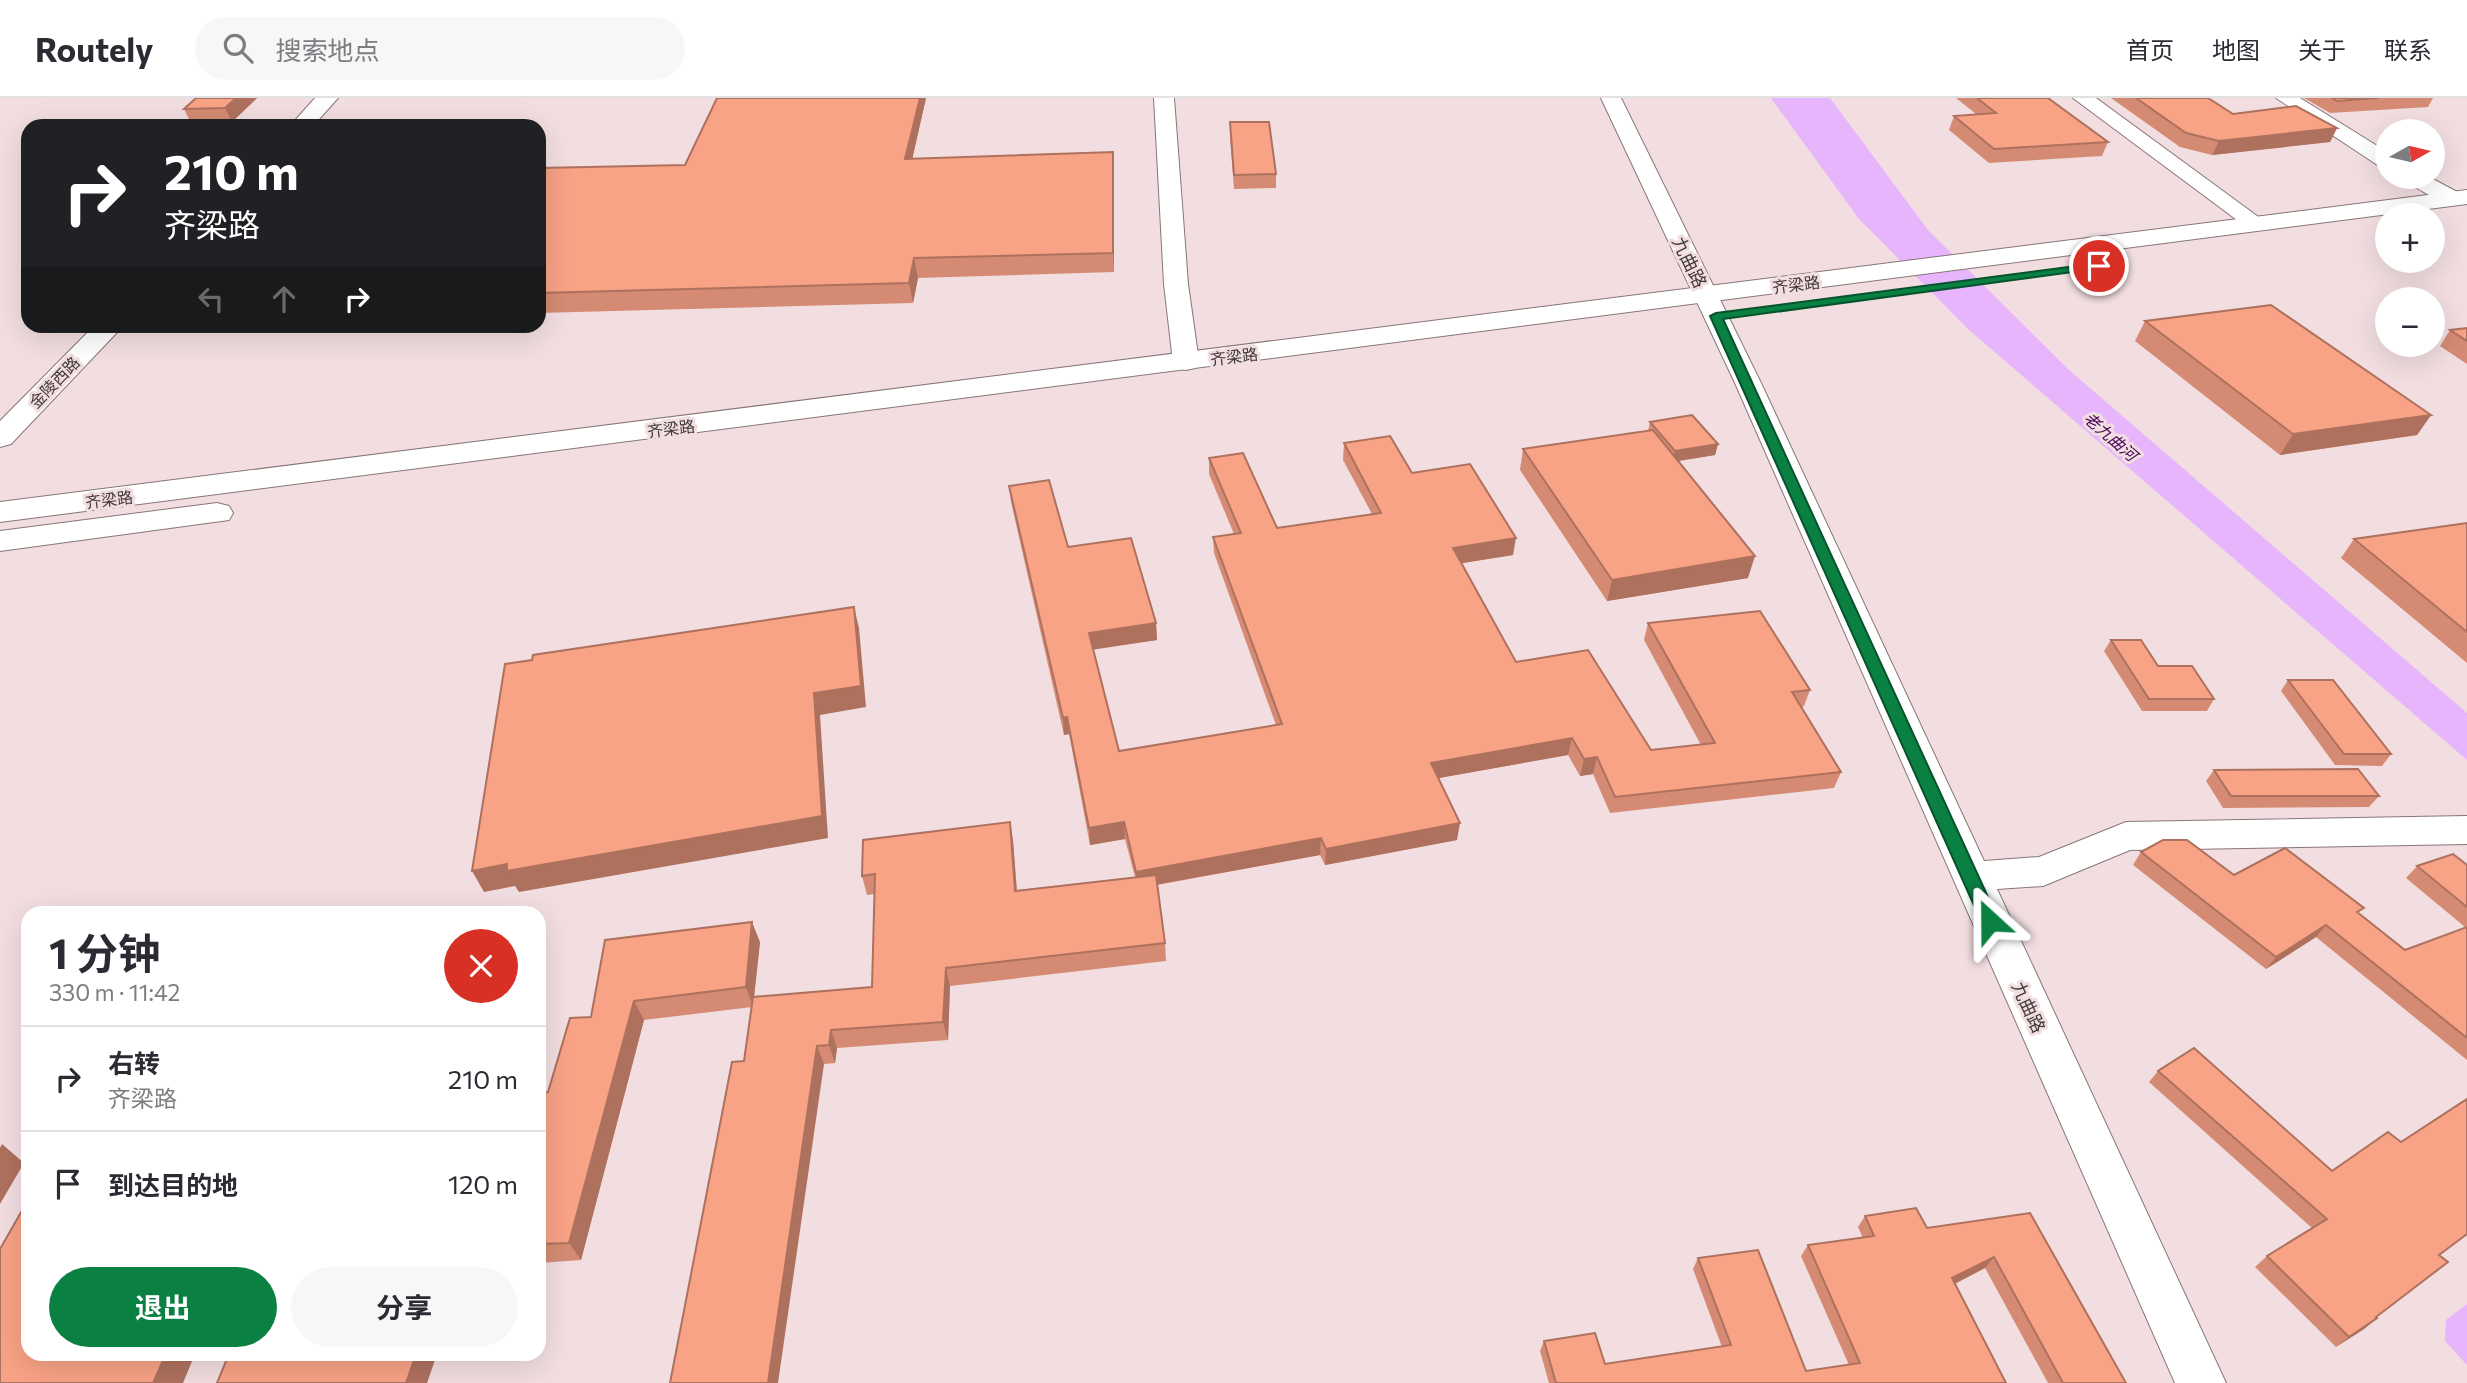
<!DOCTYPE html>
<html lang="zh">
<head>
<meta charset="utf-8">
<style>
  :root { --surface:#fff; --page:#f7f7f7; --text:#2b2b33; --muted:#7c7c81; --line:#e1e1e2; --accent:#0b8043 }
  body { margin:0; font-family:Commissioner,"Noto Sans SC",sans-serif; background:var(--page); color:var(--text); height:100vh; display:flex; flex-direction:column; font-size:26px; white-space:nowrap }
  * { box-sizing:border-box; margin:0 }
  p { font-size:23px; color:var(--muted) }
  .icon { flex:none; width:38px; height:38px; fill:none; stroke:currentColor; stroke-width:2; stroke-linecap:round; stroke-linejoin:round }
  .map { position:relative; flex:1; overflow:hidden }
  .sheet { position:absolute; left:21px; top:808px; width:525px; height:455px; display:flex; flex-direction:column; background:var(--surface); border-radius:21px; box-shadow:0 7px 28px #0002 }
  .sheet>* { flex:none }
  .banner { position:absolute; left:21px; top:21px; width:525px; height:214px; border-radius:21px; box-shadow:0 7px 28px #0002; background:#202124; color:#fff; overflow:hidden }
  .needle { width:46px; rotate:82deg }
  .controls { position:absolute; left:2375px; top:21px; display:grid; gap:14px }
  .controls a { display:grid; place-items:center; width:70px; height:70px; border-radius:50%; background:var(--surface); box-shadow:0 7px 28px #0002; font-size:35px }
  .pin { position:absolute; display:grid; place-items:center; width:60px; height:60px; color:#fff; margin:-30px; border:4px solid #fff; border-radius:50%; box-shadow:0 2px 7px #0007 }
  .me { position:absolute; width:77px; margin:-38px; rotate:336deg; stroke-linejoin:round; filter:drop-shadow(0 0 5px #0008) }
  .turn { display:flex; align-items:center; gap:24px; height:147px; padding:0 28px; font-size:32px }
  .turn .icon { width:91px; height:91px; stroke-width:2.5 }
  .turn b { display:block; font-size:49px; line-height:60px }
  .lanes { display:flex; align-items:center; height:66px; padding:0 28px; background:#0003; justify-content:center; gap:35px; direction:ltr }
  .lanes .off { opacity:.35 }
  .round { display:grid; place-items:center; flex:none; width:74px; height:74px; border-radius:37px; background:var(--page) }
  .head { display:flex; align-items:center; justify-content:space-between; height:119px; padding:0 28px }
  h1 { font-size:42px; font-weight:700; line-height:52px }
  .button { display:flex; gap:14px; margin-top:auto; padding:14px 28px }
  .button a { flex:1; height:80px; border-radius:42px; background:var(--accent); color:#fff; font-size:28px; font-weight:700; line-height:80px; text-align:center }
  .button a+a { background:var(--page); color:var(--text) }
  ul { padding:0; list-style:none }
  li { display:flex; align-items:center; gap:21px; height:105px; padding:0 28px; border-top:2px solid var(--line) }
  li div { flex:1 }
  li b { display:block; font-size:26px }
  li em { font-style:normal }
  header { display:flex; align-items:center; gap:42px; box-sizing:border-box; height:98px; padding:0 35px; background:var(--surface); border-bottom:2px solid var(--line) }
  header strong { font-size:33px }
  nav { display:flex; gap:38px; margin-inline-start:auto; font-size:24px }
  .search { width:490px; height:63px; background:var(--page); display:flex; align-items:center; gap:18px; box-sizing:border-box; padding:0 24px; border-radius:38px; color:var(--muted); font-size:26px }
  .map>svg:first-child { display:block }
  .water { fill:#e7b5fc }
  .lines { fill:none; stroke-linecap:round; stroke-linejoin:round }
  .minor-casing { stroke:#887677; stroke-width:2 }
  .major-casing { stroke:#887677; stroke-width:2 }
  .minor { fill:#fff; fill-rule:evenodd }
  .major { fill:#fff; fill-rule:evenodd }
  .wall { fill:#d58b73 }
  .shaded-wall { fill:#ae715e }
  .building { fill:#f8a286; stroke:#ae715e; stroke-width:2 }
  .route { fill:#0b8043; stroke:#07532c; stroke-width:2 }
  .labels { text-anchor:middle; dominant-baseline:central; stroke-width:6; stroke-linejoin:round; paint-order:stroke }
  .far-street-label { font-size:16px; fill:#413a3a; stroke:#f2dee0 }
  .far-water-label { font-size:16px; font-style:italic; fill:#46045a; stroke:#f2dee0 }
  .street-label { font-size:18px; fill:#413a3a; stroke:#f2dee0 }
</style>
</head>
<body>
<header>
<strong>Routely</strong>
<div class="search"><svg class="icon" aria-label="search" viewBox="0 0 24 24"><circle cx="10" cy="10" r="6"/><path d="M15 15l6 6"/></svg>搜索地点</div>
<nav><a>首页</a><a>地图</a><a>关于</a><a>联系</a></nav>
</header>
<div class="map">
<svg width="2467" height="1285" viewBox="0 0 2467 1285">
  <rect width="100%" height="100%" fill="#f2dee0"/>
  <g class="water">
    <polygon points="1771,0 1830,0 1928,132 2069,272 2467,615 2467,662 1968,231 1859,121"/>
    <polygon points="2467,1206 2467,1267 2445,1243 2446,1222"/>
  </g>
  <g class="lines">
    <defs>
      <g id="minor">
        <polygon points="1154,0 1174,0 1188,186 1199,264 1195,270 1186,272 1177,270 1173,264 1164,186"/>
        <polygon points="1601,0 1621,0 1761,285 1984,763 2039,759 2126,724 2467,718 2467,746 2130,752 2043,788 1997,791 2226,1285 2175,1285 1735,285"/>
        <polygon points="2073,0 2096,0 2268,126 2265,131 2249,131"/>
        <polygon points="2276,0 2300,0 2387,54 2387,69 2379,68"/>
        <polygon points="2403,79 2429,79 2461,96 2464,101 2461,106 2445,106 2406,84"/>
      </g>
      <g id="major">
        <polygon points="315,0 338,0 313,28 290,28"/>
        <polygon points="2467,92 2467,106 0,424 0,404"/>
        <polygon points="94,228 123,228 11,346 0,349 0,323"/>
        <polygon points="217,405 229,408 233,415 229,422 0,453 0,433"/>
      </g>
    </defs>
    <use href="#minor" class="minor-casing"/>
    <use href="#major" class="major-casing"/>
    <use href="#minor" class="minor"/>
    <use href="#major" class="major"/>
  </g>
  <g class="wall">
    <polygon points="196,0 257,0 232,24 191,25 184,11"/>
    <polygon points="717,0 926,0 912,61 1113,54 1114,73 1114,174 918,180 913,205 539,215 539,70 685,67"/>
    <polygon points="1956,0 2048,0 2108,44 2102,58 1989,65 1949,32 1954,18 1976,16"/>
    <polygon points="2111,0 2208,0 2233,16 2337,30 2330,44 2212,57 2180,49"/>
    <polygon points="2304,0 2433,0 2428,9 2330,15"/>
    <polygon points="1230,24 1276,76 1276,90 1234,91 1230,38"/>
    <polygon points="2145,223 2431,317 2417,337 2280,357 2135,243"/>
    <polygon points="2467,230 2467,266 2440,248 2450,232"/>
    <polygon points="1650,324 1718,346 1715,357 1678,363 1748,480 1607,503 1520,372 1523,351 1648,333"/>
    <polygon points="1344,345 1412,375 1513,457 1461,465 1516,564 1651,652 1701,647 1644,542 1648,525 1810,592 1804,608 1802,609 1841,674 1834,690 1610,715 1593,676 1580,678 1568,657 1438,680 1457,742 1325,767 1320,757 1157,787 1165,845 1166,863 950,888 948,942 837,950 835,965 824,966 752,909 644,922 581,1162 539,1165 539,995 548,994 591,919 760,844 754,899 872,889 875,796 867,797 862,778 1010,724 1013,743 1017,792 1135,779 1125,741 1090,747 1069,636 1064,637 1011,404 1009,388 1068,449 1156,525 1157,542 1093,551 1119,653 1276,627 1214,455 1213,439 1234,436 1209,376 1209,360 1277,430 1372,416 1343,362"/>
    <polygon points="2467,425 2467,565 2341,460 2354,441"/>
    <polygon points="2111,542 2158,568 2214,601 2207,613 2142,613 2104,553"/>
    <polygon points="2288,582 2391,656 2382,668 2335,667 2281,593"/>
    <polygon points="2214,672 2379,698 2369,709 2223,710 2206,683"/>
    <polygon points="2141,754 2234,777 2359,816 2405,852 2465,829 2406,780 2417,768 2467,767 2467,962 2316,839 2266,871 2133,767"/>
    <polygon points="2158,973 2332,1073 2401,1044 2439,1157 2376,1219 2377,1220 2364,1231 2336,1249 2255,1169 2267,1158 2312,1130 2149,984"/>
    <polygon points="2030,1115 2126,1285 2048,1285 1985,1170 1955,1186 2006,1285 1549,1285 1540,1253 1544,1243 1605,1266 1722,1249 1693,1171 1698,1160 1806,1273 1849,1267 1801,1158 1808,1147 1863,1140 1858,1129 1865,1118 1927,1130"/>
  </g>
  <g class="shaded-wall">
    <polygon points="236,0 257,0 232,24 225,10"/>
    <polygon points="920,0 926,0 908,80 905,61"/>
    <polygon points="2337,30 2330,44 2212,57 2219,43"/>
    <polygon points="1113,54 1114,73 1114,174 1113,155"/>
    <polygon points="914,160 918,180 913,205 909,185"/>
    <polygon points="2431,317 2417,337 2280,357 2293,336"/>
    <polygon points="1718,346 1715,357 1672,364 1675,353"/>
    <polygon points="1516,440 1513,457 1451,467 1453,450"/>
    <polygon points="1755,458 1748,480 1607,503 1612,482"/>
    <polygon points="854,509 859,530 866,609 820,617 828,740 519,794 515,788 484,794 472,773 814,595"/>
    <polygon points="1156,525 1157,542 1091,552 1089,535"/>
    <polygon points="1067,619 1069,636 1064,637 1063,620"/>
    <polygon points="1572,640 1568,657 1428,682 1431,665"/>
    <polygon points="1597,659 1593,676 1580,678 1584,661"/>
    <polygon points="1010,724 1013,743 1018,811 1015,793"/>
    <polygon points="1124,724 1125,741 1090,747 1089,730"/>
    <polygon points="1460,725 1457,742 1325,767 1326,751"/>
    <polygon points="1321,740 1320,757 1137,790 1136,774"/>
    <polygon points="752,824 760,844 753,908 746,889"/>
    <polygon points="2326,827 2316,839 2266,871 2276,859"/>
    <polygon points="946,870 950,888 948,942 943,924"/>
    <polygon points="634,903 644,922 581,1162 569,1145"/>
    <polygon points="831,932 837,950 835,965 829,947"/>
    <polygon points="817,948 824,966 778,1285 768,1285"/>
    <polygon points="2,1046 24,1065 0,1106 0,1050"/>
    <polygon points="1994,1159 1985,1170 1944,1191 1952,1180"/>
    <polygon points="2377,1220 2364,1231 2336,1249 2349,1239"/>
    <polygon points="166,1256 195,1256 183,1285 153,1285"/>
    <polygon points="416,1256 437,1256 427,1285 406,1285"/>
  </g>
  <g class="building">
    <polygon points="196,0 236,0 225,10 184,11"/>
    <polygon points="717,0 920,0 905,61 1113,54 1113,155 914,160 909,185 539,195 539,70 685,67"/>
    <polygon points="1977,0 2048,0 2108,44 1994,51 1954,18 1996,15"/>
    <polygon points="2136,0 2208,0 2233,16 2296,8 2337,30 2219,43 2186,35"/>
    <polygon points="2332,0 2379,0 2337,3"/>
    <polygon points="1230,24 1269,24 1276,76 1234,77"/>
    <polygon points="2271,207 2431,317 2293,336 2145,223"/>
    <polygon points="2467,230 2467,243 2450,232"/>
    <polygon points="1692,317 1718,346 1675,353 1650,324"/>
    <polygon points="1653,332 1755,458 1612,482 1523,351"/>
    <polygon points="1390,338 1412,375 1470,366 1516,440 1453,450 1516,564 1588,552 1651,652 1715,645 1648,525 1760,513 1810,592 1792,594 1841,674 1615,699 1597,659 1584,661 1572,640 1431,665 1460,725 1326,751 1321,740 1136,774 1124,724 1089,730 1067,619 1063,620 1009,388 1049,382 1068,449 1131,440 1156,525 1089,535 1119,653 1282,626 1213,439 1241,435 1209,360 1243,355 1277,430 1381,415 1344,345"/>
    <polygon points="2467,425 2467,534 2354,441"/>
    <polygon points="854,509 861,588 814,595 822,718 507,773 507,766 472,773 505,566 532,562 533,557"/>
    <polygon points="2111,542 2141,542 2158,568 2192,568 2214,601 2149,601"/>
    <polygon points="2288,582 2333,582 2391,656 2344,656"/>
    <polygon points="2358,671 2379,698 2231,698 2214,672"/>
    <polygon points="1010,724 1015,793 1156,777 1165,845 946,870 943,924 831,932 829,947 817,948 768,1285 670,1285 732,964 744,963 753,899 872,889 875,776 862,778 863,742"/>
    <polygon points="2163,742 2187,742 2234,777 2285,750 2364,810 2357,814 2405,852 2467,829 2467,940 2326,827 2276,859 2141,754"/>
    <polygon points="2453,756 2467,767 2467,809 2417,768"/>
    <polygon points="752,824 746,889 634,903 569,1145 539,1146 539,995 548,994 570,920 591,919 605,842"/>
    <polygon points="2194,950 2332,1073 2388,1034 2401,1044 2467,1001 2467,1136 2439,1157 2448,1164 2376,1219 2377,1220 2349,1239 2267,1158 2327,1121 2158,973"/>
    <polygon points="28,1102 28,1256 166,1256 153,1285 0,1285 0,1151"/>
    <polygon points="1916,1110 1927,1130 2030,1115 2126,1285 2063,1285 1994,1159 1952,1180 2006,1285 1556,1285 1544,1243 1595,1235 1605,1266 1731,1247 1698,1160 1758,1152 1806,1273 1860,1265 1808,1147 1874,1138 1865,1118"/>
    <polygon points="229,1256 416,1256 406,1285 217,1285"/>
  </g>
  <polygon class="route" points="2099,165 2103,166 2103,170 1723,221 1999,823 1996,828 1984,828 1981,823 1710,218 1716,215"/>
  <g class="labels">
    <g class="far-street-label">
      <text transform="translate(1796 186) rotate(-7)">齐梁路</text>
      <text transform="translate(1234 258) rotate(-7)">齐梁路</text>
      <text transform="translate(54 284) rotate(-46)">金陵西路</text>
      <text transform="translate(671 330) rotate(-7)">齐梁路</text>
      <text transform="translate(109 401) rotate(-7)">齐梁路</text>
    </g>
    <g class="far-water-label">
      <text transform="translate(2111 338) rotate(41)">老九曲河</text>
    </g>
    <g class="street-label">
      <text transform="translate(1690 164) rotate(64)">九曲路</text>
      <text transform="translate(2029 909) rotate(65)">九曲路</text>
    </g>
  </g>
</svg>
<div class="controls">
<a><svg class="needle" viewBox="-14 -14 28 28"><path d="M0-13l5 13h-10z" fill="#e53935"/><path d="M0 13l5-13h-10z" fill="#7c7c81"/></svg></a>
<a>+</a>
<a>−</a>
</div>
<div class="pin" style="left:2099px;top:168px;background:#d93025"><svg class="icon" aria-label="arrive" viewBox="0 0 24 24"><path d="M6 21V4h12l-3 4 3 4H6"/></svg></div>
<svg class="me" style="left:1990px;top:823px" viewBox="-20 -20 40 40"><path d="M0-17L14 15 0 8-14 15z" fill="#0b8043" stroke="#fff" stroke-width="4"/></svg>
<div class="banner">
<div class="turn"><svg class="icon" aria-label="right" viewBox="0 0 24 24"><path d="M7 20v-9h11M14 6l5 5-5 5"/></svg><div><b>210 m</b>齐梁路</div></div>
<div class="lanes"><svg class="icon off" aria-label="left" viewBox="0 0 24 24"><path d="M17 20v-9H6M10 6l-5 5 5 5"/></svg><svg class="icon off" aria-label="ahead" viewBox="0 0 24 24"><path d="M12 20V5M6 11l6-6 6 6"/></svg><svg class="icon" aria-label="right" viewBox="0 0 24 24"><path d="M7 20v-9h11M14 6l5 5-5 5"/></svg></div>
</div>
<section class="sheet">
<div class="head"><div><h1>1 分钟</h1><p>330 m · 11:42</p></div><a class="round" style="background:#d93025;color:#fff"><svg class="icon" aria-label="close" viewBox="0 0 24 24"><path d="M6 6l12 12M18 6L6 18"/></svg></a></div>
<ul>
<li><svg class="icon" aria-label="right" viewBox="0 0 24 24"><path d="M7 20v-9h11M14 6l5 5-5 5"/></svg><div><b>右转</b><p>齐梁路</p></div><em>210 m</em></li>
<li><svg class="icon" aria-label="arrive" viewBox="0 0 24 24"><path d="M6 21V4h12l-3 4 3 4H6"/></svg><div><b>到达目的地</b></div><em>120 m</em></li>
</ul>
<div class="button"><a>退出</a><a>分享</a></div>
</section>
</div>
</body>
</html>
